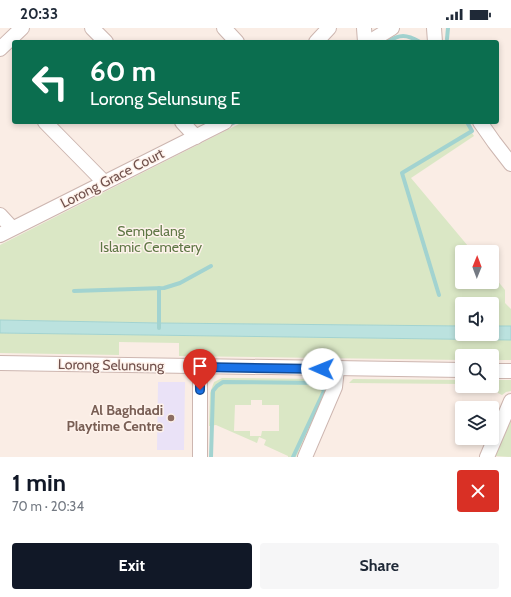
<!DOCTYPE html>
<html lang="en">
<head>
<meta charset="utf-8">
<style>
  :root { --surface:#fff; --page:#f6f6f7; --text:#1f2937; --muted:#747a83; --accent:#111827 }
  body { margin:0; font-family:Cabin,sans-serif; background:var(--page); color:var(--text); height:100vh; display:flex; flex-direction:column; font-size:15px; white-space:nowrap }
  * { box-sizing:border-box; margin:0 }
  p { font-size:13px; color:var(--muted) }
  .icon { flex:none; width:22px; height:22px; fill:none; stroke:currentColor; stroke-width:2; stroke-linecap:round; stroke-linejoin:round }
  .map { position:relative; height:429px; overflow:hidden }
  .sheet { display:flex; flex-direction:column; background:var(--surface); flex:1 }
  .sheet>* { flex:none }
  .banner { position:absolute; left:12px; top:12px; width:487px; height:84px; border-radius:4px; box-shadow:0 2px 6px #0003; background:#0b6e4f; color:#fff; overflow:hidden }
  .needle { width:26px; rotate:1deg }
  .fabs { position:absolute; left:455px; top:217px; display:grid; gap:8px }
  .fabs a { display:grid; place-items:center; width:44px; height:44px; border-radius:4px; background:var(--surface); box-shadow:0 2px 6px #0003; font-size:20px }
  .pin { position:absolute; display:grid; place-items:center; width:34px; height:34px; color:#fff; margin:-41px -17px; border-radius:50% 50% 50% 0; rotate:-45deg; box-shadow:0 0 4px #0007 }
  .pin .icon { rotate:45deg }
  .me { position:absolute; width:44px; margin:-22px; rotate:271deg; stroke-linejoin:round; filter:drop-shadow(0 0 3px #0008) }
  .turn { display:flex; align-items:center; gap:14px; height:84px; padding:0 12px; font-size:18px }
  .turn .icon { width:52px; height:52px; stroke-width:2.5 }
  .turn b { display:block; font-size:28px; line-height:34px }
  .round { display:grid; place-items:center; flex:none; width:42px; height:42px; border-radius:4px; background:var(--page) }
  .headline { display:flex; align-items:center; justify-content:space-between; height:68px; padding:0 12px }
  h1 { font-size:24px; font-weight:700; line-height:30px; color:var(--accent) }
  .primary-button { display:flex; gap:8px; margin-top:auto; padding:8px 12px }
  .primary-button a { flex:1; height:46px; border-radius:4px; background:var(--accent); color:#fff; font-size:16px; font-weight:700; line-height:46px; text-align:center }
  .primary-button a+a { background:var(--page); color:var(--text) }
  .status { display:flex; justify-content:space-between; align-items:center; height:28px; padding:0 20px; background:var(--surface); direction:ltr }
  .status svg { height:11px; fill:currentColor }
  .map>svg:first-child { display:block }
  .education { fill:#eae2f7 }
  .green { fill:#dae7c5; fill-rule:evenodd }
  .water { fill:#bbe2df; stroke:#a2d3d0 }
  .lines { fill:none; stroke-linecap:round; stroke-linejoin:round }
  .stream { stroke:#a2d3d0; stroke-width:4 }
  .street-casing { stroke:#cdb6b0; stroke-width:16 }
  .street { stroke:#fff; stroke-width:14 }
  .route-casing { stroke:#114b97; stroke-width:10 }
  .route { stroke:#1a73e8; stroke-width:7 }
  .education-dot { fill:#8d6e63; stroke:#fef2eb; stroke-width:1.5 }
  .labels { text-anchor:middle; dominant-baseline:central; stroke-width:3; stroke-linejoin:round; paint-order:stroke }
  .street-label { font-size:14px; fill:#71514c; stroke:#fef2eb }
  .park-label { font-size:14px; fill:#5f7745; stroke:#fef2eb }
  .education-label { font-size:14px; font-weight:bold; fill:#785e54; stroke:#fef2eb; text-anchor:end }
</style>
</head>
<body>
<div class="status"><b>20:33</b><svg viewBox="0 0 49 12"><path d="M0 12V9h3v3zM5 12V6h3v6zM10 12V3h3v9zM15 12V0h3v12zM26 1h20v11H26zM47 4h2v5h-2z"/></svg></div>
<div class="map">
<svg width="511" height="429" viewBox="0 0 511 429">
  <rect width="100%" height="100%" fill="#faede5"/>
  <polygon class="education" points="158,354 185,354 184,422 157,422"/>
  <g class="green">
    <polygon points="243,94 465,94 474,108 411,150 473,224 462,224 462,254 492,254 492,246 505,262 505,275 511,281 511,298 492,298 492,276 462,276 462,298 159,295 0,292 0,217"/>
    <polygon points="0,305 511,312 511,332 492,332 492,328 462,328 462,332 179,328 179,315 119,314 119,327 0,325"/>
    <path d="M222,350l98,1c5,5 6,7 5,14l-29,64h-8v-1l-24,-11 2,-5 -7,-3 -2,6 -41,-18 -7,1 1,-33 4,-11zM251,372h11v5h17v26h-17l-1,5h-11v-5h-16l1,-26h16z"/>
    <polygon points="353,351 462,352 462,356 349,355"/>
    <polygon points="492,352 511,352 511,363 506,364 502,367 498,365 498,356 492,356"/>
    <polygon points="511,391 511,429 494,428"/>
  </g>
  <polygon class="water" points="0,292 159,295 462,298 462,306 492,306 492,298 511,298 511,312 0,305"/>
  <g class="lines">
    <g class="stream">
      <polyline points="447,11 448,0"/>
      <path d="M387,14c13,-8 19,-8 33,0"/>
      <polyline points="227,98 235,94"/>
      <polyline points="159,260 159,300"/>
      <polyline points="74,263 164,260 180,255 211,238"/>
      <polyline points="439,267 402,145 472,103 467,94"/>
      <polyline points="211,429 213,363 217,358 223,354 319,355 324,363 293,429"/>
    </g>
    <defs>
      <g id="street">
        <polyline points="92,0 106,14"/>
        <polyline points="224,0 237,14"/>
        <polyline points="364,0 365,14"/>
        <polyline points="434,0 435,14"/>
        <polyline points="316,14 329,0"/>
        <polyline points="369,14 392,0"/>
        <polyline points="0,21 22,0"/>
        <polyline points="45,94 104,154"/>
        <polyline points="182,94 196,109"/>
        <polyline points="480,94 494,114 511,136"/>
        <polyline points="0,187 12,200"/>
        <polyline points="0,207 225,94"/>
        <polyline points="0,335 462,342"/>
        <polyline points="492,343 511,343"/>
        <polyline points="200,429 200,339"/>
        <polyline points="305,429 335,359 337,341"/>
        <polyline points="487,429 511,373"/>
      </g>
    </defs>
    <use href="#street" class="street-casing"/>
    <use href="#street" class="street"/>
  </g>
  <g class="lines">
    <defs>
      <polyline id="route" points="200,362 200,339 322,341"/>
    </defs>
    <use href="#route" class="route-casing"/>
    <use href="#route" class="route"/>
  </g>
  <circle class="education-dot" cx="171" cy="390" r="4"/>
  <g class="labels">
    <g class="street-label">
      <text transform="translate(112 150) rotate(-27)">Lorong Grace Court</text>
      <text transform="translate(111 337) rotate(1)">Lorong Selunsung</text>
    </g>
    <g class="park-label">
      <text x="151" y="203">Sempelang<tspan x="151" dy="16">Islamic Cemetery</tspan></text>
    </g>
    <g class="education-label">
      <text x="163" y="382">Al Baghdadi<tspan x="163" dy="16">Playtime Centre</tspan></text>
    </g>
  </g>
</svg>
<div class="fabs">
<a><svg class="needle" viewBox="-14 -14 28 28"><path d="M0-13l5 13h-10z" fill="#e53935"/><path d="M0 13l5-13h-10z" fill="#747a83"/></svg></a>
<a><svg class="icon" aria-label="sound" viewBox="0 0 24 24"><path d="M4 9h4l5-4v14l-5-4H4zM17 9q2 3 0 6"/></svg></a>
<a><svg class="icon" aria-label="search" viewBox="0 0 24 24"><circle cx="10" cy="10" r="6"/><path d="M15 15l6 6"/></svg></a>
<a><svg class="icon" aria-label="layers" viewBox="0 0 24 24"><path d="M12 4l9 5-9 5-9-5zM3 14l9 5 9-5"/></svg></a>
</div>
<div class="pin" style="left:200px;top:362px;background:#d93025"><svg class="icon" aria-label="arrive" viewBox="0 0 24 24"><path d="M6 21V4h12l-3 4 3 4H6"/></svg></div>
<svg class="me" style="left:322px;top:341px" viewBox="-20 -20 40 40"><circle r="19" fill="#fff"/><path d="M0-13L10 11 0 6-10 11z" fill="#1a73e8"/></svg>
<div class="banner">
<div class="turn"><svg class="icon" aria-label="left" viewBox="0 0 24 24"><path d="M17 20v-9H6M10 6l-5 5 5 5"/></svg><div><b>60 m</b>Lorong Selunsung E</div></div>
</div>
</div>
<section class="sheet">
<div class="headline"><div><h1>1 min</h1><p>70 m · 20:34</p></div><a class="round" style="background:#d93025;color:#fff"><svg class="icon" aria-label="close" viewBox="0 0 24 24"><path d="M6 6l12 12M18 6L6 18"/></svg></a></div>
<div class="primary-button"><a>Exit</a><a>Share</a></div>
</section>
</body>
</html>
